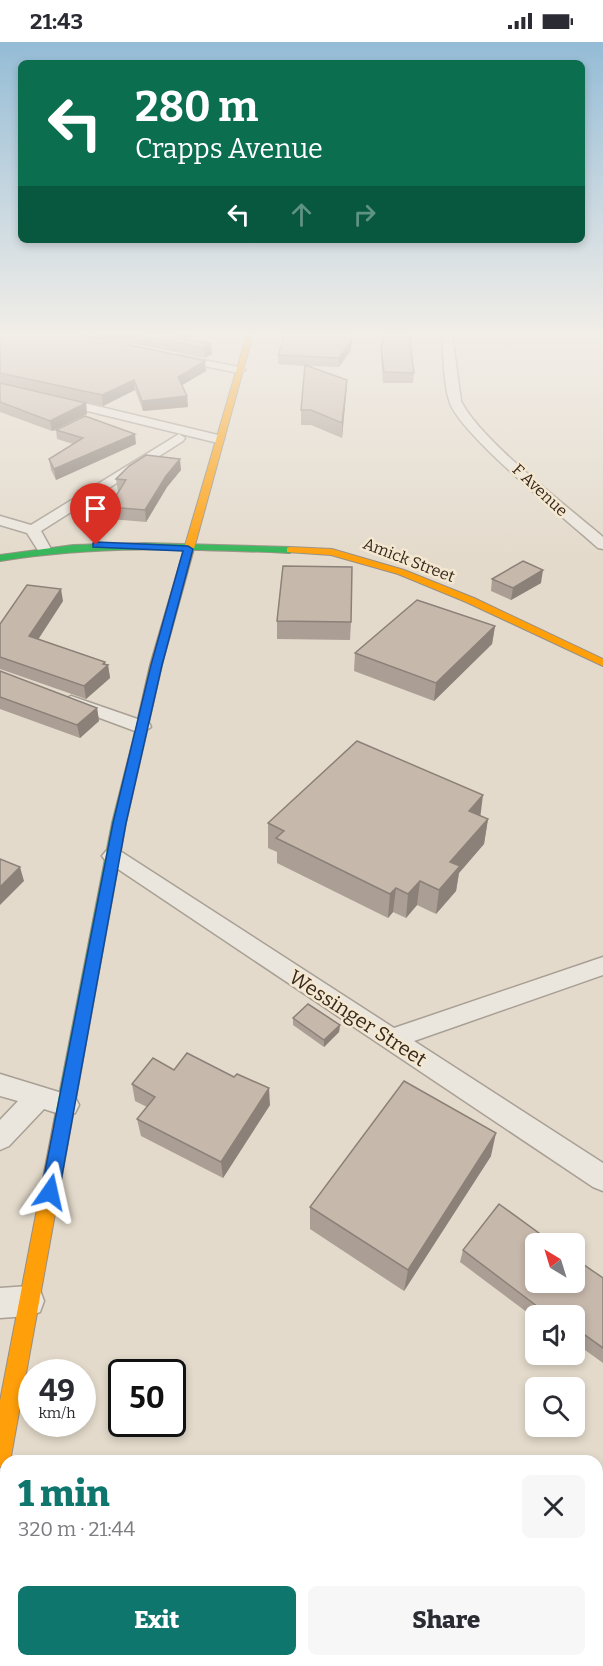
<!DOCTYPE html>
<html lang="en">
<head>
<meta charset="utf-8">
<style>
  :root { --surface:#fff; --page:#f7f7f7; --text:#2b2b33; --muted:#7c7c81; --accent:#0f766e }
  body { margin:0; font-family:Bitter,serif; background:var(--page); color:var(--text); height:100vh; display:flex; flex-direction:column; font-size:22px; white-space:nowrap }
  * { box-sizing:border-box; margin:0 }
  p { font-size:20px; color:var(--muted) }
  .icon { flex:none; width:33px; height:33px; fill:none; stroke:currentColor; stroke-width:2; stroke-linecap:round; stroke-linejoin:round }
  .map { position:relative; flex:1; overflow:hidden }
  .panel { position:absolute; left:0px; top:1413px; width:603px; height:212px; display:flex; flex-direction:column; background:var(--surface); border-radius:18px 18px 0 0; box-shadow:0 3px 9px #0003 }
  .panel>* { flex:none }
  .top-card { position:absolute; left:18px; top:18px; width:567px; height:183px; border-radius:9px; box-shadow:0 3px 9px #0003; background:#0b6e4f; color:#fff; overflow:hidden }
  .needle { width:39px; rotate:322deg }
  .tools { position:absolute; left:525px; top:1191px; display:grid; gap:12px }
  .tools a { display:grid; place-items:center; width:60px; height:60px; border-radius:9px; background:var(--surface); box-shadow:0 3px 9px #0003; font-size:30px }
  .speed { position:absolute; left:18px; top:1317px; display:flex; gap:12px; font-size:30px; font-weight:700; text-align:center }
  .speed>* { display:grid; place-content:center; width:78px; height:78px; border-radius:50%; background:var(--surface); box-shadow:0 3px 9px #0003; line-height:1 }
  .speed small { font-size:15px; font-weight:400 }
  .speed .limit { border:3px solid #111; border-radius:9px; background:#fff; color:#111 }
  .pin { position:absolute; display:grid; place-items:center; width:51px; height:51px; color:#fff; margin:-62px -26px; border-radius:50% 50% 50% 0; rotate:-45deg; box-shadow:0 0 6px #0007 }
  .pin .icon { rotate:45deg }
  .me { position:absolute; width:66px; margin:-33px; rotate:11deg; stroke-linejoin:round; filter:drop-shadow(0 0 4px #0008) }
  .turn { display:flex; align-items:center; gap:21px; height:126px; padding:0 18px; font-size:27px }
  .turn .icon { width:78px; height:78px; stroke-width:2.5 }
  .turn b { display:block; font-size:42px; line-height:51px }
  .lanes { display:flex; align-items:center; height:57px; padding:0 18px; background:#0003; justify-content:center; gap:30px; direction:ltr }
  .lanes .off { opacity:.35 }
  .round { display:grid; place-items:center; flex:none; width:63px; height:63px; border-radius:9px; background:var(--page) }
  .summary { display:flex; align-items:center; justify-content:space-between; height:102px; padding:0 18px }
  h1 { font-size:36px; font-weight:800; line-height:45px; color:var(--accent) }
  .primary-button { display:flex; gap:12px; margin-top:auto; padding:12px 18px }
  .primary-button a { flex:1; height:69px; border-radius:9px; background:var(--accent); color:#fff; font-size:24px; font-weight:800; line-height:69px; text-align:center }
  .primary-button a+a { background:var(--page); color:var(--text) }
  .status { display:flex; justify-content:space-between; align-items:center; height:42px; padding:0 30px; background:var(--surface); direction:ltr }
  .status svg { height:16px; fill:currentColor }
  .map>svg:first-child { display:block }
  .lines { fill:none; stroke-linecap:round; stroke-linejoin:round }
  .street-casing { stroke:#a89f95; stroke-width:3 }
  .fast-casing { stroke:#988f84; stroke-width:2 }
  .slow-casing { stroke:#988f84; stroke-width:2 }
  .street { fill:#ebe6dd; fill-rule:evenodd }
  .fast { fill:#30b455; fill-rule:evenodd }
  .slow { fill:#ff9f0a; fill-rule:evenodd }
  .wall { fill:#ab9e94 }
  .shaded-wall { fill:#8b8178 }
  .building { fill:#c7b8ac; stroke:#8b8178; stroke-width:1.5 }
  .route { fill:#1a73e8; stroke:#114b97; stroke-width:1.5 }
  .labels { text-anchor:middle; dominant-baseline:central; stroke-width:5; stroke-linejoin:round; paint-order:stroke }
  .far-street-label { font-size:16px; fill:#36281d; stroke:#f5e8d0 }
  .street-label { font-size:20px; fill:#36281d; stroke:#f5e8d0 }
</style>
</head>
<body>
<div class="status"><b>21:43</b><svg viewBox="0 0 49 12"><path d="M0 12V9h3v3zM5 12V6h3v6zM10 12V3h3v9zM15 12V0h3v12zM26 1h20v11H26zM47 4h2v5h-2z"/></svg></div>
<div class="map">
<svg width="603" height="1624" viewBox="0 0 603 1624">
  <rect width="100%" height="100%" fill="#e3dacb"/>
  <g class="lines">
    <defs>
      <g id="street">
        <path d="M442,292h10l9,67c18,38 107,106 142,136v12l-5,-1c-31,-28 -136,-112 -148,-145 -7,-20 -6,-47 -8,-69z"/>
        <polygon points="178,313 239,325 245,328 239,331 174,318 174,314"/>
        <polygon points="59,355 222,394 224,397 218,401 55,361 53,359"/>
        <polygon points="179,392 185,396 183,399 41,489 51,507 49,510 39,510 27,491 0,483 0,474 31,483"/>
        <polygon points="71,654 149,681 151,685 142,691 135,689 65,663 62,659"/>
        <polygon points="113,807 120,809 394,986 603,915 603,933 414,999 603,1121 603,1149 593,1145 106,819 102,814 106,809"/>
        <polygon points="0,1032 75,1055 79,1063 75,1071 66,1074 44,1067 9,1104 0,1108 0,1078 18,1059 0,1054"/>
        <polygon points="29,1244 40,1248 44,1259 40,1270 29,1274 0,1276 0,1246"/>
      </g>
      <g id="fast">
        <path d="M145,501l145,4 5,3 -5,3c-98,-4 -193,-8 -290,8v-6l73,-10z"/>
        <polygon points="139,694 145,698 126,781 71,1084 68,1089 62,1092 56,1089 53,1084 112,781 133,698"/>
      </g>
      <g id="slow">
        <polygon points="247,292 253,292 162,623 145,698 139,702 135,701 133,698 150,623"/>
        <polygon points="290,505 332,507 404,528 474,556 603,617 603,624 466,560 398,532 331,513 287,510 287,506"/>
        <polygon points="62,1076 68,1079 71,1084 11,1414 6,1422 0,1425 0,1359 53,1084 56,1079"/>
      </g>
    </defs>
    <use href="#street" class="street-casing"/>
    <use href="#fast" class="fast-casing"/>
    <use href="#slow" class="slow-casing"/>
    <use href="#street" class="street"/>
    <use href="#fast" class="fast"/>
    <use href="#slow" class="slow"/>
  </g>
  <g class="wall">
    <polygon points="0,292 205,319 206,329 182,343 187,354 188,365 143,369 135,348 103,364 0,341"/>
    <polygon points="85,292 162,292 175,295 176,292 193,292 186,297 211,302 212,312 205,316"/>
    <polygon points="285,292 352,292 351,308 339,325 307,324 347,338 346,353 342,396 311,383 301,383 301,368 305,324 278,322 278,313"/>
    <polygon points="410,304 414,331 413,341 383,341 381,315 381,305"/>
    <polygon points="0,341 86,361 87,372 52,389 0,370"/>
    <polygon points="56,388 136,402 56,438 51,428 49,417 73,402 57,397"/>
    <polygon points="181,428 167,445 146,480 110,477 109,465 119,449 118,449 116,437"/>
    <polygon points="492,537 541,541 511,558 491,549"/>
    <polygon points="63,559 38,597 108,623 110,636 86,657 0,627 0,582"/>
    <polygon points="277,579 351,580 350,598 277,597"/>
    <polygon points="495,584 492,602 434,659 354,629 355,611"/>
    <polygon points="0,629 97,666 99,679 80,696 0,667"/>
    <polygon points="480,774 488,777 484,802 459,831 456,849 436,872 417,863 406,876 393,870 388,876 277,821 277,810 268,806 268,781"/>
    <polygon points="293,976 340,983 339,990 324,1005 293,983"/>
    <polygon points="174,1028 234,1035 270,1063 223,1136 141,1094 137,1077 147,1065 135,1059 132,1042"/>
    <polygon points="491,1114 404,1249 310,1187 310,1165"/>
    <polygon points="463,1208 603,1236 603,1321 574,1300 574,1274 536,1274 536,1277 460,1220"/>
  </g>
  <g class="shaded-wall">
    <polygon points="179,292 193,292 180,302 175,295"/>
    <polygon points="352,292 351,308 339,325 339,316"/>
    <polygon points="211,302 212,312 205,316 204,306"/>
    <polygon points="205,319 206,329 179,345 178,335"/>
    <polygon points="134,338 135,348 103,364 102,353"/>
    <polygon points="347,338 346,353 342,396 342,381"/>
    <polygon points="187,354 188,365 143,369 142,359"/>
    <polygon points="86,361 87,372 52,389 50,379"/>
    <polygon points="135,392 136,402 56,438 54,427"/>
    <polygon points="180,417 181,428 167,445 146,480 145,468 166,434"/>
    <polygon points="543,528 541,541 511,558 513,546"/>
    <polygon points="61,547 63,559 32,607 29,594"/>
    <polygon points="495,584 492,602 434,659 436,641"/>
    <polygon points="105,620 106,625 108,623 110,636 86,657 84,644"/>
    <polygon points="97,666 99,679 80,696 77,683"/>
    <polygon points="483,753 480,777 469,769"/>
    <polygon points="488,777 484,802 459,831 456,849 436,872 439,848 450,820"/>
    <polygon points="20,825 24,839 0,863 0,845"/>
    <polygon points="420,839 417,863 406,876 408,852"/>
    <polygon points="396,846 393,870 388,876 390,852"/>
    <polygon points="340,983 339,990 324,1005 324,998"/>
    <polygon points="269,1046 270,1063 223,1136 221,1120"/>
    <polygon points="496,1091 491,1114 404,1249 408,1228"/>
  </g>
  <g class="building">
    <polygon points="0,292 79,292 205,319 178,335 187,354 142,359 134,338 102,353 0,331"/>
    <polygon points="133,292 162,292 175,295 176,292 179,292 175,295 211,302 204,306"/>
    <polygon points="285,292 352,292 351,299 339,316 278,313"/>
    <polygon points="385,292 411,292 410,301 414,331 384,330 381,305"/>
    <polygon points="305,323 347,338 342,381 311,368 301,368"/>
    <polygon points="0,341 86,361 50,379 0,360"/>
    <polygon points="85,374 135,392 54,427 49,417 83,396 56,388"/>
    <polygon points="146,413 180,417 166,434 145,468 109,465 126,438 116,437 129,424"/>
    <polygon points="523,519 543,528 513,546 492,537"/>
    <polygon points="283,524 352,525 351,580 277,579"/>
    <polygon points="27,543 61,547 29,594 105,620 103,622 108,623 84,644 0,615 0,582"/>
    <polygon points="417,558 495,584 436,641 355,611"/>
    <polygon points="0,629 97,666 77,683 0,655"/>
    <polygon points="357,699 483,753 469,769 488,777 450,820 460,824 439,848 420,839 408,852 396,846 390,852 276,796 284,789 268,781"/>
    <polygon points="0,817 20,825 0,845"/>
    <polygon points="308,962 340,983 324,998 293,976"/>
    <polygon points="187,1011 234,1035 237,1032 269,1046 221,1120 137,1077 155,1055 132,1042 153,1016 174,1028"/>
    <polygon points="404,1039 496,1091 408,1228 310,1165"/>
    <polygon points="499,1162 554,1202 536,1202 536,1240 574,1240 574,1216 603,1236 603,1306 574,1285 574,1274 550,1274 463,1208"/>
    <rect x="138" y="1618" width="74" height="6"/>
  </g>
  <linearGradient id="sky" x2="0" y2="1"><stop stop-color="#94bcd6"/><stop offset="0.56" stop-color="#f2eee8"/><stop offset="1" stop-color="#f2eee8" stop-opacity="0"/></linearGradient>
  <rect width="603" height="520" fill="url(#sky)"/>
  <polygon class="route" points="96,500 188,504 193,507 162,623 126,781 59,1150 56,1156 50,1159 44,1156 41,1150 113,781 151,623 183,509 93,505 93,501"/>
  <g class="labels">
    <g class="far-street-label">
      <text transform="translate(540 448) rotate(43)">F Avenue</text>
      <text transform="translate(409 518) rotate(21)">Amick Street</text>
    </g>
    <g class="street-label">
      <text transform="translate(358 976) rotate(33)">Wessinger Street</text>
    </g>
  </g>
</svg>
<div class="tools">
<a><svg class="needle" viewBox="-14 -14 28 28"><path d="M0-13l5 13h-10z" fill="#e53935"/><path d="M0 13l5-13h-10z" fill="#7c7c81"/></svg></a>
<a><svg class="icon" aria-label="sound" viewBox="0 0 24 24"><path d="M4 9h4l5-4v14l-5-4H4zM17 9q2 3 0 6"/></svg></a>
<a><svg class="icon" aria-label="search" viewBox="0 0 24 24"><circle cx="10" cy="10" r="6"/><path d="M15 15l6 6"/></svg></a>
</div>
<div class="speed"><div>49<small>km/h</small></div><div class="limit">50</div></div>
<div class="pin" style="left:96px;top:503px;background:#d93025"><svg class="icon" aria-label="arrive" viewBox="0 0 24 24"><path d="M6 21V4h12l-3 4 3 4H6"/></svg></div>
<svg class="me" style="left:50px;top:1150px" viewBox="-20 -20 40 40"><path d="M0-17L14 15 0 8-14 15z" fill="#1a73e8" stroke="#fff" stroke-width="4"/></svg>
<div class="top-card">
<div class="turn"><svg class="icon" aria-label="left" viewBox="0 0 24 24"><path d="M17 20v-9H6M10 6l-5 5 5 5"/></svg><div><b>280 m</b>Crapps Avenue</div></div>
<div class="lanes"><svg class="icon" aria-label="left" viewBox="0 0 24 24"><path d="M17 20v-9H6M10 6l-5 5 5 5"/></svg><svg class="icon off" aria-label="ahead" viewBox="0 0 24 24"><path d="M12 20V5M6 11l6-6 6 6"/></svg><svg class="icon off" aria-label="right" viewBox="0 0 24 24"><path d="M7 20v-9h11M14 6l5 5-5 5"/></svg></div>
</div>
<section class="panel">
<div class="summary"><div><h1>1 min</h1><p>320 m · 21:44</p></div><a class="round"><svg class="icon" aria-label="close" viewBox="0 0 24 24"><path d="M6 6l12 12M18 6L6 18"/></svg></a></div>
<div class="primary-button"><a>Exit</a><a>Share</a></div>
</section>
</div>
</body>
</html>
